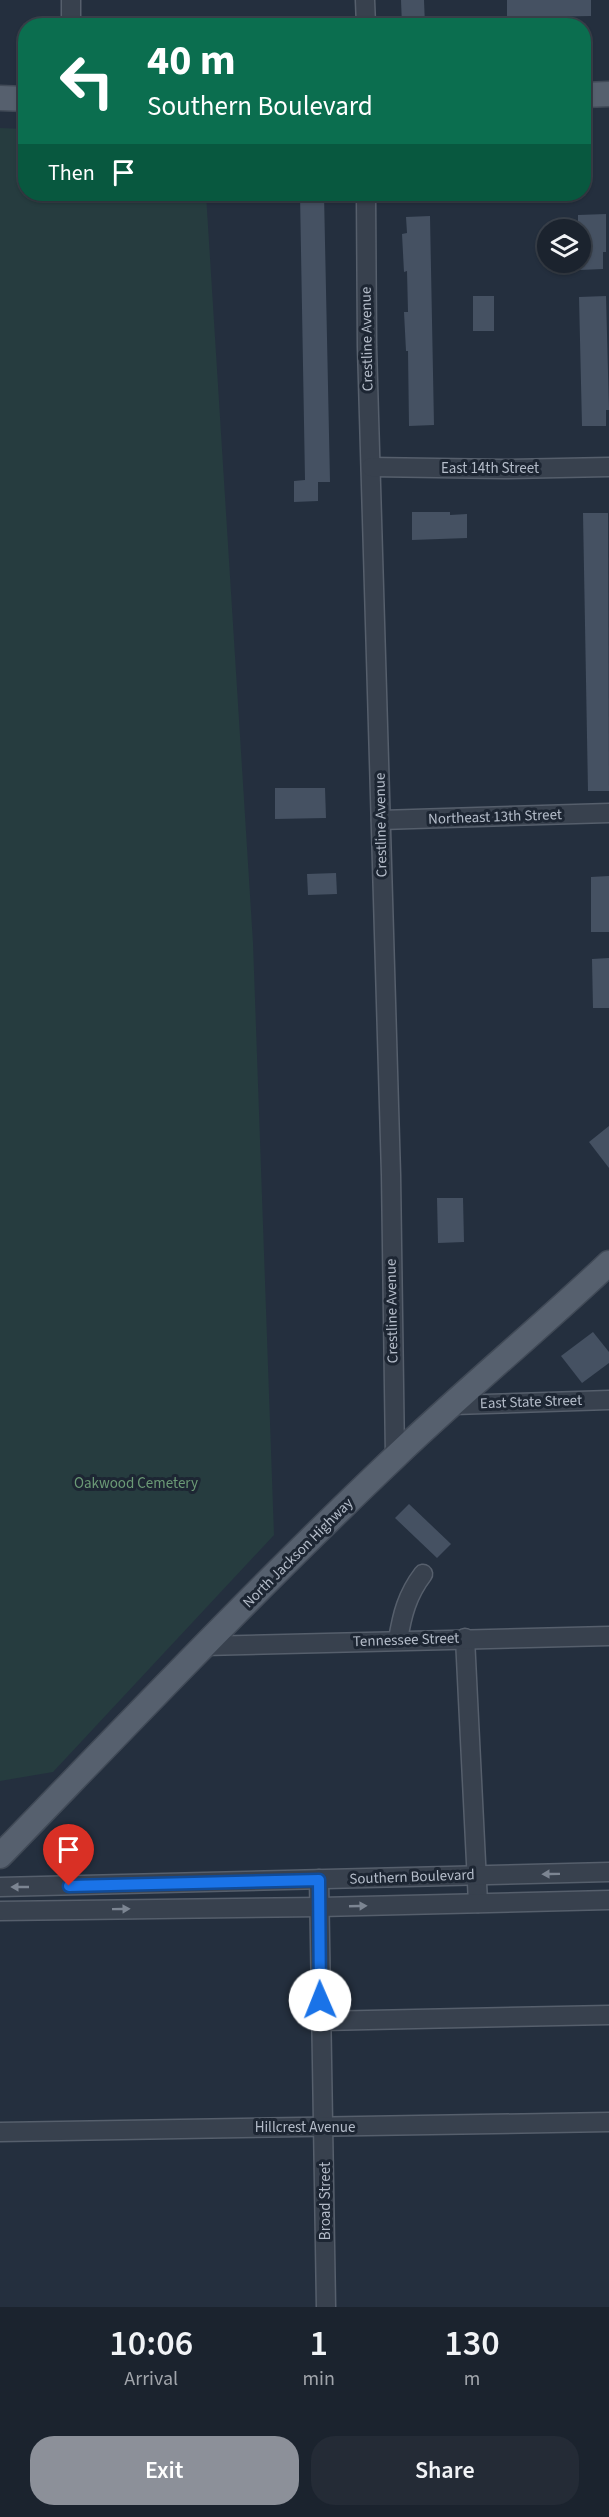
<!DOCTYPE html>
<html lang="en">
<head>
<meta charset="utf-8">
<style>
  :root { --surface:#1b232e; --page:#242b36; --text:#f1f3f6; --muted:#a0a4aa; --line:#39404a; --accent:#8c9099 }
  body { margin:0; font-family:"Source Sans 3",sans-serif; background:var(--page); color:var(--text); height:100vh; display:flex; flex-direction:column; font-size:22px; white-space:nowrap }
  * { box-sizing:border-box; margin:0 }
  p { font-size:20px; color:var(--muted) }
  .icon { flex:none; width:33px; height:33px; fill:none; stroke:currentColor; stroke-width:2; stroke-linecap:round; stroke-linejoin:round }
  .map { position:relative; height:2307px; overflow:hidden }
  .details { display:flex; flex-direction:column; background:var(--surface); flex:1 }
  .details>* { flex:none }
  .hud { position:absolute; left:18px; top:18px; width:573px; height:183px; border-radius:24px; box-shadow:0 2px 4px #0004,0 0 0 2px var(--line); background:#0b6e4f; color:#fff; overflow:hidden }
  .fabs { position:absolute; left:537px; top:219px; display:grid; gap:12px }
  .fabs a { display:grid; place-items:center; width:54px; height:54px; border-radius:50%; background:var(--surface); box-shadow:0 2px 4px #0004,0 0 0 2px var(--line); font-size:30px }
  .pin { position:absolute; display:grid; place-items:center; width:51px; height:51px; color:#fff; margin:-62px -26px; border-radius:50% 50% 50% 0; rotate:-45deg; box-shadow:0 0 6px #0007 }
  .pin .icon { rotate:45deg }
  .me { position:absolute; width:66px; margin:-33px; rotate:359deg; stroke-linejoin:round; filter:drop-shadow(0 0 4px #0008) }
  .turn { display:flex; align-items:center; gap:21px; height:126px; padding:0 30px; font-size:27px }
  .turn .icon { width:78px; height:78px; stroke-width:2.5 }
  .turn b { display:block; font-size:42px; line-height:51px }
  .then { display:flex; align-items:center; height:57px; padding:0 30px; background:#0003; gap:12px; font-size:22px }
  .eta { display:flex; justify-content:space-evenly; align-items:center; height:102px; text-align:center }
  .eta b { font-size:36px; font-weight:600; line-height:42px }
  .cta { display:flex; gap:12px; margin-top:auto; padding:12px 30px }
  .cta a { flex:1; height:69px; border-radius:24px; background:var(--accent); color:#fff; font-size:24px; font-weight:600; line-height:69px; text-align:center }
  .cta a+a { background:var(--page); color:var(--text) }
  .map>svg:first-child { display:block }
  .green { fill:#263c3f }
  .building { fill:#455162 }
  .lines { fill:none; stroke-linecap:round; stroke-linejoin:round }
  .minor-casing { stroke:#565f6c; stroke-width:21 }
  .major-casing { stroke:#414a57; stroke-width:27 }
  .minor { stroke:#38414e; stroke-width:18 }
  .major { stroke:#56606e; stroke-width:24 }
  .oneway { fill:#7c8592 }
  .route-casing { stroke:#114b97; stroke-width:15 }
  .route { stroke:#1a73e8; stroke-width:10 }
  .labels { text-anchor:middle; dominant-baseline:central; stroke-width:6; stroke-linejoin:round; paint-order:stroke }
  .street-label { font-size:15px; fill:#b4bcc9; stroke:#1d2633 }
  .park-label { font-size:15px; fill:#6b9a76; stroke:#1d2633 }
</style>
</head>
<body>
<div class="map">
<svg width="609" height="2307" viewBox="0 0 609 2307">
  <rect width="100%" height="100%" fill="#242f3e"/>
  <polygon class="green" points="0,128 25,129 26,194 206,194 253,943 274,1535 53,1772 0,1781"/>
  <g class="building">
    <polygon points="401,0 424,0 425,26 402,26"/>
    <polygon points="507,0 591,0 591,16 535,17 535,24 507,24"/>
    <polygon points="300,194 324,194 330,482 318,482 318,501 294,502 294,481 305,480"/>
    <polygon points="606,214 606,252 603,252 603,269 580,270 580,230 578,230 578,215"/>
    <polygon points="430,216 434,425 409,426 408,351 406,351 404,312 408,312 407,271 404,272 402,234 407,233 406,217"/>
    <rect x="473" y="296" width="21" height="35"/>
    <polygon points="606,296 609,410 606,410 606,426 582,426 579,297"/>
    <polygon points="412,512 450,512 450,515 467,514 467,538 412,540"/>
    <polygon points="583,513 608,513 609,791 588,791"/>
    <polygon points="275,788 325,788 326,818 275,819"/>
    <polygon points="336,873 337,894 308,895 307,874"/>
    <polygon points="609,876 609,932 591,932 591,877"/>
    <polygon points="609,958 609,1008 593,1008 592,959"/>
    <polygon points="609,1126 609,1168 589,1142"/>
    <polygon points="437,1198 463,1198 464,1242 438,1243"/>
    <polygon points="593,1332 609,1352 609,1363 582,1383 561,1356"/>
    <polygon points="409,1504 451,1544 437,1558 395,1518"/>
  </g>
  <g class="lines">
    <defs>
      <g id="minor">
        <polyline points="365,0 366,26"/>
        <polyline points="71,26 71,0"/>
        <polyline points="366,194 367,347 391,1175 395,1457"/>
        <polyline points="371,467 504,469 609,467"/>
        <polyline points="381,820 609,813"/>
        <polyline points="453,1405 609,1400"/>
        <polyline points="465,1638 478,1903"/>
        <path d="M398,1640c4,-25 9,-45 25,-66"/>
        <polyline points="203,1646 609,1636"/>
        <polyline points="319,1879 326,2307"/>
        <polyline points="0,1887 609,1872"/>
        <polyline points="0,1911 320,1907 609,1900"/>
        <polyline points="321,2021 609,2015"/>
        <polyline points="0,2132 609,2122"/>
      </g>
      <g id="major">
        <polyline points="584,95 609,94"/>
        <polyline points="0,98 26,99"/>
        <path d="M0,1856c130,-134 259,-270 395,-399 69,-66 144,-128 214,-194"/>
      </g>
    </defs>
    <use href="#minor" class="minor-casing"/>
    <use href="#major" class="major-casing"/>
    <use href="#minor" class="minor"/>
    <use href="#major" class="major"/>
  </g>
  <defs><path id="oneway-solid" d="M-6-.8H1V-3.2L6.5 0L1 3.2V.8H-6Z" transform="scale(1.5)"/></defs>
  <g class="oneway">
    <use href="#oneway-solid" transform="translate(551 1874) rotate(179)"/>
    <use href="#oneway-solid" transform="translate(20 1887) rotate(180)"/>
    <use href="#oneway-solid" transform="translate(358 1906) rotate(-2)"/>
    <use href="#oneway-solid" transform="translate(121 1909) rotate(-1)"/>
  </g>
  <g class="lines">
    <defs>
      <polyline id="route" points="69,1886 319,1880 320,2000"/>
    </defs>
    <use href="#route" class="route-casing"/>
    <use href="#route" class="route"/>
  </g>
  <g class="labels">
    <g class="street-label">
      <text transform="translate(367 339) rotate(-91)">Crestline Avenue</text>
      <text x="490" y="468">East 14th Street</text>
      <text transform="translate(495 817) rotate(-2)">Northeast 13th Street</text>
      <text transform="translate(381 825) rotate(-91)">Crestline Avenue</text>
      <text transform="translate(392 1311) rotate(-91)">Crestline Avenue</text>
      <text transform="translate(531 1402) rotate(-2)">East State Street</text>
      <text transform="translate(298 1553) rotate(-45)">North Jackson Highway</text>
      <text transform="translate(406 1640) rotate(-2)">Tennessee Street</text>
      <text transform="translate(412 1877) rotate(-2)">Southern Boulevard</text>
      <text x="305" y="2127">Hillcrest Avenue</text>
      <text transform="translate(325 2201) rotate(-90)">Broad Street</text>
    </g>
    <g class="park-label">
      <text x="136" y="1483">Oakwood Cemetery</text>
    </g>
  </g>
</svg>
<div class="fabs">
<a><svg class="icon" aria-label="layers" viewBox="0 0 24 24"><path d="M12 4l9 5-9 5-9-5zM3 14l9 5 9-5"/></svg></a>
</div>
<div class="pin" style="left:69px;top:1886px;background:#d93025"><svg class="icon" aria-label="arrive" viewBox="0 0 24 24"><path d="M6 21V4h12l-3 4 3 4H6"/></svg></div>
<svg class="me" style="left:320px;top:2000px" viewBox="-20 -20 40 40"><circle r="19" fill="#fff"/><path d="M0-13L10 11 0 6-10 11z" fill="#1a73e8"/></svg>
<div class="hud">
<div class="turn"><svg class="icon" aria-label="left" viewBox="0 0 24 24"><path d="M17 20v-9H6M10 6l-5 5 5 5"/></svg><div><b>40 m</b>Southern Boulevard</div></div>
<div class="then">Then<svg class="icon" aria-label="arrive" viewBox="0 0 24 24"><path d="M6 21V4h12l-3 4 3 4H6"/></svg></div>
</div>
</div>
<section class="details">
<div class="eta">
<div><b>10:06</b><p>Arrival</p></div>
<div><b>1</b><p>min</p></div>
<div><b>130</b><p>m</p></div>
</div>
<div class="cta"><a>Exit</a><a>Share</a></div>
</section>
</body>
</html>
